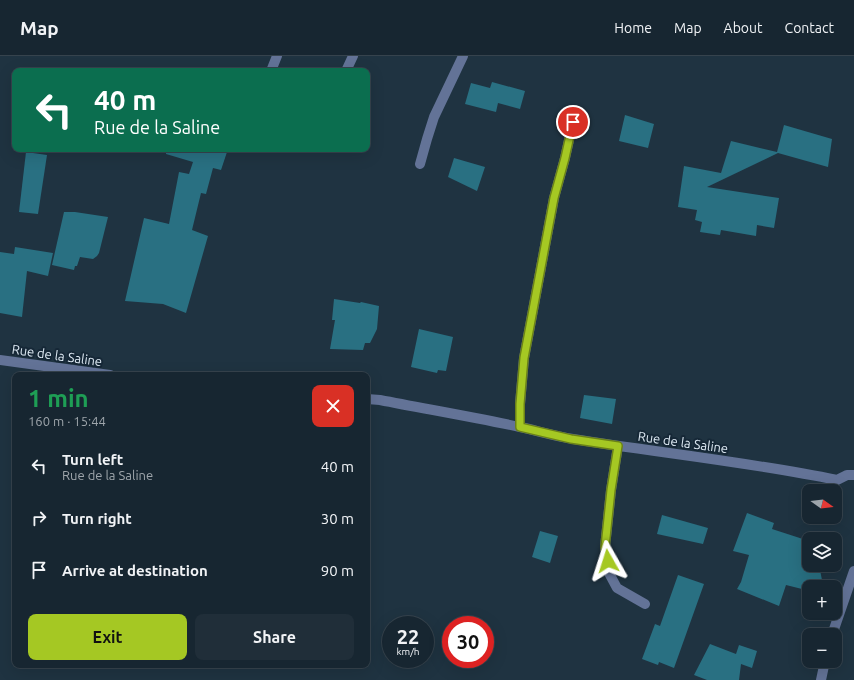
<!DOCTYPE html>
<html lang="en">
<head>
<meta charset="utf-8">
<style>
  :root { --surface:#172631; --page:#202e39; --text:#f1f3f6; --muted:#9ea5ab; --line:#36434d; --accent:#a5c823 }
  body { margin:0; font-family:Ubuntu,sans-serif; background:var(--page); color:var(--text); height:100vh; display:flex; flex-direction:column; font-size:15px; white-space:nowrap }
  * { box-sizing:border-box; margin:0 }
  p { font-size:13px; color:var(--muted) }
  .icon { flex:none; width:22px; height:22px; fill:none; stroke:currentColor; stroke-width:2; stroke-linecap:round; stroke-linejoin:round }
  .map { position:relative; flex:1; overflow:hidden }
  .panel { position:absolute; left:12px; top:316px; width:358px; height:296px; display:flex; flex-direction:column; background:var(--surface); border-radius:8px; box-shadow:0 4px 16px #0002,0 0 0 1px var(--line) }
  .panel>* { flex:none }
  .banner { position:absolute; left:12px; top:12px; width:358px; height:84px; border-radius:8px; box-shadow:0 4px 16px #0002,0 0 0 1px var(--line); background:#0b6e4f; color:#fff; overflow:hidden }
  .needle { width:26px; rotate:104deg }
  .buttons { position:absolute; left:802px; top:428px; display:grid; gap:8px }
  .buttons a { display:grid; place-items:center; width:40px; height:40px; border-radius:8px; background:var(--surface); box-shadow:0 4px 16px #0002,0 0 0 1px var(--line); font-size:20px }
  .speed { position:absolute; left:382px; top:560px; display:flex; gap:8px; font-size:20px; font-weight:700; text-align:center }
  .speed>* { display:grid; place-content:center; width:52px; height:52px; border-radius:50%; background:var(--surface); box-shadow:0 4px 16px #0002,0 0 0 1px var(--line); line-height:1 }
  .speed small { font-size:10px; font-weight:400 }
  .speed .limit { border:6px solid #d22; background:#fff; color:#111 }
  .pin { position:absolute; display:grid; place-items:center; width:34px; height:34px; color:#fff; margin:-17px; border:2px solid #fff; border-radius:50%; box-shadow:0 1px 4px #0007 }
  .me { position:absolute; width:44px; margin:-22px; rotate:354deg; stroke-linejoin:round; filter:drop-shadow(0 0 3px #0008) }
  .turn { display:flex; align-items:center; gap:14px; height:84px; padding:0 16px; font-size:18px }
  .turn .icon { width:52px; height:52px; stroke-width:2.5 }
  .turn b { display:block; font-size:28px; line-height:34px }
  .round { display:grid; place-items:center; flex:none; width:42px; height:42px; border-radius:8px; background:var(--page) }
  .summary { display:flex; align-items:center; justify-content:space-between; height:68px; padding:0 16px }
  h1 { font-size:24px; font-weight:700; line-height:30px; color:#1e9e55 }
  .button { display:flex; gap:8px; margin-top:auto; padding:8px 16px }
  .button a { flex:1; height:46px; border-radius:8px; background:var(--accent); color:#111; font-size:16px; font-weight:700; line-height:46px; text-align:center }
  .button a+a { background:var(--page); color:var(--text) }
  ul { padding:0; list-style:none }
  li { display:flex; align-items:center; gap:12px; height:52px; padding:0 16px }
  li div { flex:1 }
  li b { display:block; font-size:15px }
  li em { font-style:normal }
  header { display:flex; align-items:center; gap:24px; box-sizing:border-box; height:56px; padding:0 20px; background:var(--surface); border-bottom:1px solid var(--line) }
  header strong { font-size:19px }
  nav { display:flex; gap:22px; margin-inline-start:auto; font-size:14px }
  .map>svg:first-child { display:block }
  .building { fill:#297082 }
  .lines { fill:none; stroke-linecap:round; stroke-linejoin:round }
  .minor { stroke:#637397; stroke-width:10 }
  .route-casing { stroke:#6b8217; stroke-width:10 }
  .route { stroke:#a5c823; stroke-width:7 }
  .labels { text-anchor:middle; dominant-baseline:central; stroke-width:4; stroke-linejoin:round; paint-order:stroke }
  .street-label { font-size:13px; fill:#deeaf4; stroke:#162837 }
</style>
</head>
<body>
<header>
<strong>Map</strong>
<nav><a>Home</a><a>Map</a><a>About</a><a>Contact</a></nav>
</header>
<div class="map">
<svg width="854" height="624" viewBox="0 0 854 624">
  <rect width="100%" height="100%" fill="#1f3341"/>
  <g class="building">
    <polygon points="492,26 525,35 520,53 498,47 496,56 465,48 471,27 490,32"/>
    <polygon points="625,59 654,68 648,92 619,85"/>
    <polygon points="784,69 832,83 828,111 778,97 707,131 779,142 774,172 757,169 756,180 721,174 720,179 700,176 702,166 695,164 697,154 678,151 684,110 721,117 731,85 777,96"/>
    <polygon points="166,93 228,93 221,114 213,112 206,138 201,137 192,174 208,180 186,257 163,248 125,245 144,162 169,168 179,116 189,118 193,106 166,98"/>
    <polygon points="26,96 47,99 38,158 19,156"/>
    <polygon points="454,102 485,111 477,135 448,121"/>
    <polygon points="64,156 75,156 108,161 99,197 97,200 93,203 80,201 77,210 75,210 74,214 52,209"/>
    <polygon points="15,191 53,197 48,220 27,215 22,261 0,257 0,196 14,198"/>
    <polygon points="334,243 360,247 361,246 379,250 377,273 370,287 365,287 363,294 330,293 335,264 332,264"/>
    <polygon points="419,273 453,281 446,315 438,314 437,317 411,311"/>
    <polygon points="584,339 616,343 612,368 580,362"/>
    <polygon points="747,457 774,467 772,473 809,485 809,509 819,509 822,524 815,531 807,529 806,534 786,529 779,550 737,533 741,526 749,499 733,495"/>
    <polygon points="662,459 708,472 703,488 657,478"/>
    <polygon points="540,475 558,480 550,507 532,501"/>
    <polygon points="678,519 704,528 674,612 659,606 658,609 642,603 655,568 660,570"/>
    <polygon points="710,588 736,598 739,589 757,595 752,612 741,608 739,624 707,624 694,619"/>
  </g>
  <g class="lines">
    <g class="minor">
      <polyline points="271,15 277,0"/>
      <polyline points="346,15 353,0"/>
      <polyline points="420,108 427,83 434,61 463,0"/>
      <polyline points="0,304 110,319"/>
      <path d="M367,343l13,1c46,9 93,17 140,27 18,4 35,9 53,12 88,14 177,23 264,41l10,-5h7"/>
      <polyline points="520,371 520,348 524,302 554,142 565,102 573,66"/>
      <polyline points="618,390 611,434 605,491 610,519 617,532 645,548"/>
      <polyline points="832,579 854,515"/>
      <polyline points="821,624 825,605"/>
    </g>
  </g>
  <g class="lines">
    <defs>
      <polyline id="route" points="573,66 565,102 554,142 524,302 520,348 520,371 571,383 618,390 611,434 605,491 608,505"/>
    </defs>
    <use href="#route" class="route-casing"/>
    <use href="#route" class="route"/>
  </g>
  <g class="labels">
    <g class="street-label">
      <text transform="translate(57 299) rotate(8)">Rue de la Saline</text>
      <text transform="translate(683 386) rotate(8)">Rue de la Saline</text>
    </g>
  </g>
</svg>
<div class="buttons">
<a><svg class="needle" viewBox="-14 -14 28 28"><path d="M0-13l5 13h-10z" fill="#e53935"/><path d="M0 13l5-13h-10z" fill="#9ea5ab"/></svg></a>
<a><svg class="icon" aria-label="layers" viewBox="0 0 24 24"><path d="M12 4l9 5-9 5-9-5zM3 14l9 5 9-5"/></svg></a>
<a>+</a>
<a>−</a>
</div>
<div class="speed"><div>22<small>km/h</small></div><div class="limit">30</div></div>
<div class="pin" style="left:573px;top:66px;background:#d93025"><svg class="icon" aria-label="arrive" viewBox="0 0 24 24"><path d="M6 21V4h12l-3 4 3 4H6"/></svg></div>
<svg class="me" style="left:608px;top:505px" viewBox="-20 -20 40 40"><path d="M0-17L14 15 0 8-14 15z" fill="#a5c823" stroke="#fff" stroke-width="4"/></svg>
<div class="banner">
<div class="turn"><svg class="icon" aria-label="left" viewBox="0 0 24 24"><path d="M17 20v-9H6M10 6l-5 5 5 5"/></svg><div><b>40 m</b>Rue de la Saline</div></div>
</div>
<section class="panel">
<div class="summary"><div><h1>1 min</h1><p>160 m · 15:44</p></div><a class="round" style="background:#d93025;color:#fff"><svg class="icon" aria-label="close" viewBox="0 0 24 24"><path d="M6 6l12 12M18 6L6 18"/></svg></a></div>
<ul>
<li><svg class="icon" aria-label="left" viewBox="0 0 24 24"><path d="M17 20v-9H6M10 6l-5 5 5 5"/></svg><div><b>Turn left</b><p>Rue de la Saline</p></div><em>40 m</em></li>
<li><svg class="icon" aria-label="right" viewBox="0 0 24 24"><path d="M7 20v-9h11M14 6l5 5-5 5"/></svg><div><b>Turn right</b></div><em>30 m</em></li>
<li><svg class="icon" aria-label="arrive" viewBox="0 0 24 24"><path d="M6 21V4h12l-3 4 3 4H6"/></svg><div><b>Arrive at destination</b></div><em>90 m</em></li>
</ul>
<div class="button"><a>Exit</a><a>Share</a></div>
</section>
</div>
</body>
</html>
